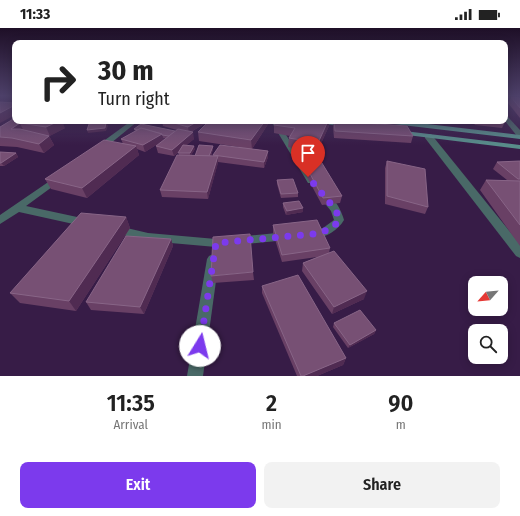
<!DOCTYPE html>
<html lang="en">
<head>
<meta charset="utf-8">
<style>
  :root { --surface:#fff; --page:#f2f2f2; --text:#222; --muted:#767676; --accent:#7c3aed }
  body { margin:0; font-family:"Fira Sans Condensed",sans-serif; background:var(--page); color:var(--text); height:100vh; display:flex; flex-direction:column; font-size:15px; white-space:nowrap }
  * { box-sizing:border-box; margin:0 }
  p { font-size:13px; color:var(--muted) }
  .icon { flex:none; width:22px; height:22px; fill:none; stroke:currentColor; stroke-width:2; stroke-linecap:round; stroke-linejoin:round }
  .map { position:relative; height:348px; overflow:hidden }
  .side { display:flex; flex-direction:column; background:var(--surface); flex:1 }
  .side>* { flex:none }
  .banner { position:absolute; left:12px; top:12px; width:496px; height:84px; border-radius:8px; box-shadow:0 2px 10px #0003; background:#fff; color:var(--text); overflow:hidden }
  .needle { width:26px; rotate:243deg }
  .fabs { position:absolute; left:468px; top:248px; display:grid; gap:8px }
  .fabs a { display:grid; place-items:center; width:40px; height:40px; border-radius:8px; background:var(--surface); box-shadow:0 2px 10px #0003; font-size:20px }
  .pin { position:absolute; display:grid; place-items:center; width:34px; height:34px; color:#fff; margin:-41px -17px; border-radius:50% 50% 50% 0; rotate:-45deg; box-shadow:0 0 4px #0007 }
  .pin .icon { rotate:45deg }
  .me { position:absolute; width:44px; margin:-22px; rotate:9deg; stroke-linejoin:round; filter:drop-shadow(0 0 3px #0008) }
  .turn { display:flex; align-items:center; gap:14px; height:84px; padding:0 20px; font-size:18px }
  .turn .icon { width:52px; height:52px; stroke-width:2.5 }
  .turn b { display:block; font-size:28px; line-height:34px }
  .eta { display:flex; justify-content:space-evenly; align-items:center; height:68px; text-align:center }
  .eta b { font-size:24px; font-weight:600; line-height:28px }
  .primary-button { display:flex; gap:8px; margin-top:auto; padding:8px 20px }
  .primary-button a { flex:1; height:46px; border-radius:8px; background:var(--accent); color:#fff; font-size:16px; font-weight:600; line-height:46px; text-align:center }
  .primary-button a+a { background:var(--page); color:var(--text) }
  .status { display:flex; justify-content:space-between; align-items:center; height:28px; padding:0 20px; background:var(--surface); direction:ltr }
  .status svg { height:11px; fill:currentColor }
  .map>svg:first-child { display:block }
  .lines { fill:none; stroke-linecap:round; stroke-linejoin:round }
  .minor { fill:#496967; fill-rule:evenodd }
  .secondary { fill:#588c8a; fill-rule:evenodd }
  .wall { fill:#694065 }
  .shaded-wall { fill:#502b52 }
  .building { fill:#775074; stroke:#886587 }
  .route { stroke:#7c3aed; stroke-width:7; stroke-dasharray:0 12.6 }
</style>
</head>
<body>
<div class="status"><b>11:33</b><svg viewBox="0 0 49 12"><path d="M0 12V9h3v3zM5 12V6h3v6zM10 12V3h3v9zM15 12V0h3v12zM26 1h20v11H26zM47 4h2v5h-2z"/></svg></div>
<div class="map">
<svg width="520" height="348" viewBox="0 0 520 348">
  <rect width="100%" height="100%" fill="#371c47"/>
  <g class="lines">
    <g class="minor">
      <polygon points="505,87 507,88 520,102 520,108 517,108 505,93"/>
      <polygon points="131,93 138,93 100,124 94,124 94,120"/>
      <polygon points="271,93 277,93 316,153 314,155 308,155"/>
      <polygon points="425,106 431,106 520,216 520,230 516,228 425,110"/>
      <polygon points="60,146 64,149 63,151 26,178 91,192 92,195 91,198 87,199 19,184 0,196 0,187"/>
      <path d="M323,164c11,3 18,18 21,28 -7,12 -23,21 -37,17l-2,-3 2,-3 16,-3 11,-8 -3,-9 -13,-16z"/>
      <polygon points="114,197 148,205 216,211 287,204 291,205 293,208 291,211 287,212 216,219 148,213 110,204 108,201 110,198"/>
      <polygon points="213,226 217,228 219,231 203,348 187,348 207,231 209,228"/>
    </g>
    <g class="secondary">
      <path d="M315,93c10,0 26,-2 34,4l-3,2 -28,-4z"/>
      <polygon points="382,93 402,93 520,107 520,111 385,95"/>
      <polygon points="396,102 520,117 520,121 399,106 396,106"/>
    </g>
  </g>
  <g class="wall">
    <polygon points="511,69 520,70 520,90 508,75"/>
    <polygon points="15,90 65,100 49,108 54,117 44,125 17,119 0,118 0,99"/>
    <polygon points="162,93 209,93 191,104 194,111 186,117 195,121 191,127 195,128 213,118 213,121 211,128 213,128 213,127 239,119 199,113 198,104 270,93 252,121 268,123 268,129 264,140 218,134 208,171 162,169 160,162 179,127 179,124 174,128 158,125 156,118 166,111 163,110 164,112 145,124 137,121 139,127 87,170 51,161 45,151 123,116 121,111 135,103 134,101 175,103 177,102 163,98"/>
    <polygon points="334,93 413,108 411,115 334,110 333,99"/>
    <polygon points="472,93 505,93 505,94 502,100 475,97"/>
    <polygon points="274,97 329,98 317,124 288,119 289,110 290,108 274,105"/>
    <polygon points="0,124 16,125 18,129 4,138 0,138"/>
    <polygon points="301,129 342,168 340,175 322,177 300,136"/>
    <polygon points="387,133 428,179 425,186 385,176 385,140"/>
    <polygon points="520,133 520,218 480,162 486,152 507,152 493,141 497,134"/>
    <polygon points="277,152 298,165 298,169 281,170 277,156"/>
    <polygon points="283,175 303,184 286,187 283,179"/>
    <polygon points="126,189 130,200 76,283 20,275 10,265"/>
    <polygon points="273,197 330,220 329,225 364,271 332,286 302,243 303,235 317,229 282,234 273,205"/>
    <polygon points="171,211 173,218 144,286 91,282 86,274"/>
    <polygon points="253,244 254,252 213,255 211,248"/>
    <polygon points="262,258 346,330 343,337 317,348 297,348 262,265"/>
    <polygon points="334,295 376,302 374,306 348,320 333,299"/>
  </g>
  <g class="shaded-wall">
    <polygon points="15,77 15,87 0,95 0,85"/>
    <polygon points="59,93 62,93 65,100 50,108 46,99"/>
    <polygon points="198,93 209,93 189,105 188,99"/>
    <polygon points="265,93 270,93 252,121 251,112"/>
    <polygon points="328,93 329,93 329,98 317,124 318,115"/>
    <polygon points="106,94 108,98 106,103 88,105 87,102"/>
    <polygon points="20,95 24,104 11,101"/>
    <polygon points="193,104 194,111 174,128 172,122"/>
    <polygon points="162,106 164,112 145,124 143,117"/>
    <polygon points="49,108 54,117 44,125 39,116"/>
    <polygon points="136,118 139,127 87,170 82,160"/>
    <polygon points="194,118 195,121 190,129 190,125"/>
    <polygon points="213,118 213,121 209,133 209,130"/>
    <polygon points="268,123 268,129 264,140 264,134"/>
    <polygon points="16,125 18,129 4,138 1,135"/>
    <polygon points="218,128 218,135 208,171 207,164"/>
    <polygon points="303,180 303,184 286,187 287,183"/>
    <polygon points="126,189 130,200 76,283 69,273"/>
    <polygon points="171,211 173,218 144,286 140,279"/>
    <polygon points="367,263 364,271 332,286 334,279"/>
    <polygon points="376,302 374,306 348,320 350,317"/>
    <polygon points="346,330 343,337 317,348 303,348"/>
  </g>
  <g class="building">
    <polygon points="511,69 520,70 520,80"/>
    <polygon points="0,74 15,75 15,77 0,85"/>
    <polygon points="15,90 15,93 59,93 46,99 20,95 11,101 20,101 49,108 39,116 12,110 0,109 0,99"/>
    <polygon points="167,93 198,93 188,99"/>
    <polygon points="209,93 265,93 251,112 198,104"/>
    <polygon points="277,93 328,93 318,115 289,110 295,100 274,97"/>
    <polygon points="334,93 407,98 413,108 335,103"/>
    <polygon points="106,94 105,100 87,102 89,96"/>
    <polygon points="141,96 175,103 169,108 162,107 162,106 141,100 138,102 134,101"/>
    <polygon points="141,100 162,106 143,117 121,111"/>
    <polygon points="178,101 193,104 172,122 156,118"/>
    <polygon points="104,112 136,118 82,160 45,151"/>
    <polygon points="183,117 194,118 190,125 178,125"/>
    <polygon points="199,117 213,118 209,128 195,128"/>
    <polygon points="220,117 268,123 264,134 213,127"/>
    <polygon points="0,124 16,125 1,135 0,135"/>
    <polygon points="177,127 218,128 207,164 160,162"/>
    <polygon points="317,127 342,168 323,170 301,129"/>
    <polygon points="387,133 425,141 428,179 387,168"/>
    <polygon points="520,133 520,151 518,151 497,134"/>
    <polygon points="293,151 298,165 281,166 277,152"/>
    <polygon points="486,152 520,153 520,197"/>
    <polygon points="299,173 303,180 287,183 283,175"/>
    <polygon points="81,185 126,189 69,273 10,265"/>
    <polygon points="317,192 330,220 282,227 273,197"/>
    <polygon points="250,206 253,244 211,248 213,209"/>
    <polygon points="126,208 171,211 140,279 86,274"/>
    <polygon points="334,223 367,263 334,279 303,235"/>
    <polygon points="298,247 346,330 303,348 301,348 262,258"/>
    <polygon points="360,282 376,302 350,317 334,295"/>
  </g>
  <linearGradient id="sky" x2="0" y2="1"><stop stop-color="#1e0f27"/><stop offset="0.58" stop-color="#4d4069"/><stop offset="1" stop-color="#4d4069" stop-opacity="0"/></linearGradient>
  <rect width="520" height="117" fill="url(#sky)"/>
  <g class="lines">
    <path class="route" d="M200,318l16,-103 97,-9c11,-2 20,-5 26,-14l-3,-10 -28,-33"/>
  </g>
</svg>
<div class="fabs">
<a><svg class="needle" viewBox="-14 -14 28 28"><path d="M0-13l5 13h-10z" fill="#e53935"/><path d="M0 13l5-13h-10z" fill="#767676"/></svg></a>
<a><svg class="icon" aria-label="search" viewBox="0 0 24 24"><circle cx="10" cy="10" r="6"/><path d="M15 15l6 6"/></svg></a>
</div>
<div class="pin" style="left:308px;top:149px;background:#d93025"><svg class="icon" aria-label="arrive" viewBox="0 0 24 24"><path d="M6 21V4h12l-3 4 3 4H6"/></svg></div>
<svg class="me" style="left:200px;top:318px" viewBox="-20 -20 40 40"><circle r="19" fill="#fff"/><path d="M0-13L10 11 0 6-10 11z" fill="#7c3aed"/></svg>
<div class="banner">
<div class="turn"><svg class="icon" aria-label="right" viewBox="0 0 24 24"><path d="M7 20v-9h11M14 6l5 5-5 5"/></svg><div><b>30 m</b>Turn right</div></div>
</div>
</div>
<section class="side">
<div class="eta">
<div><b>11:35</b><p>Arrival</p></div>
<div><b>2</b><p>min</p></div>
<div><b>90</b><p>m</p></div>
</div>
<div class="primary-button"><a>Exit</a><a>Share</a></div>
</section>
</body>
</html>
